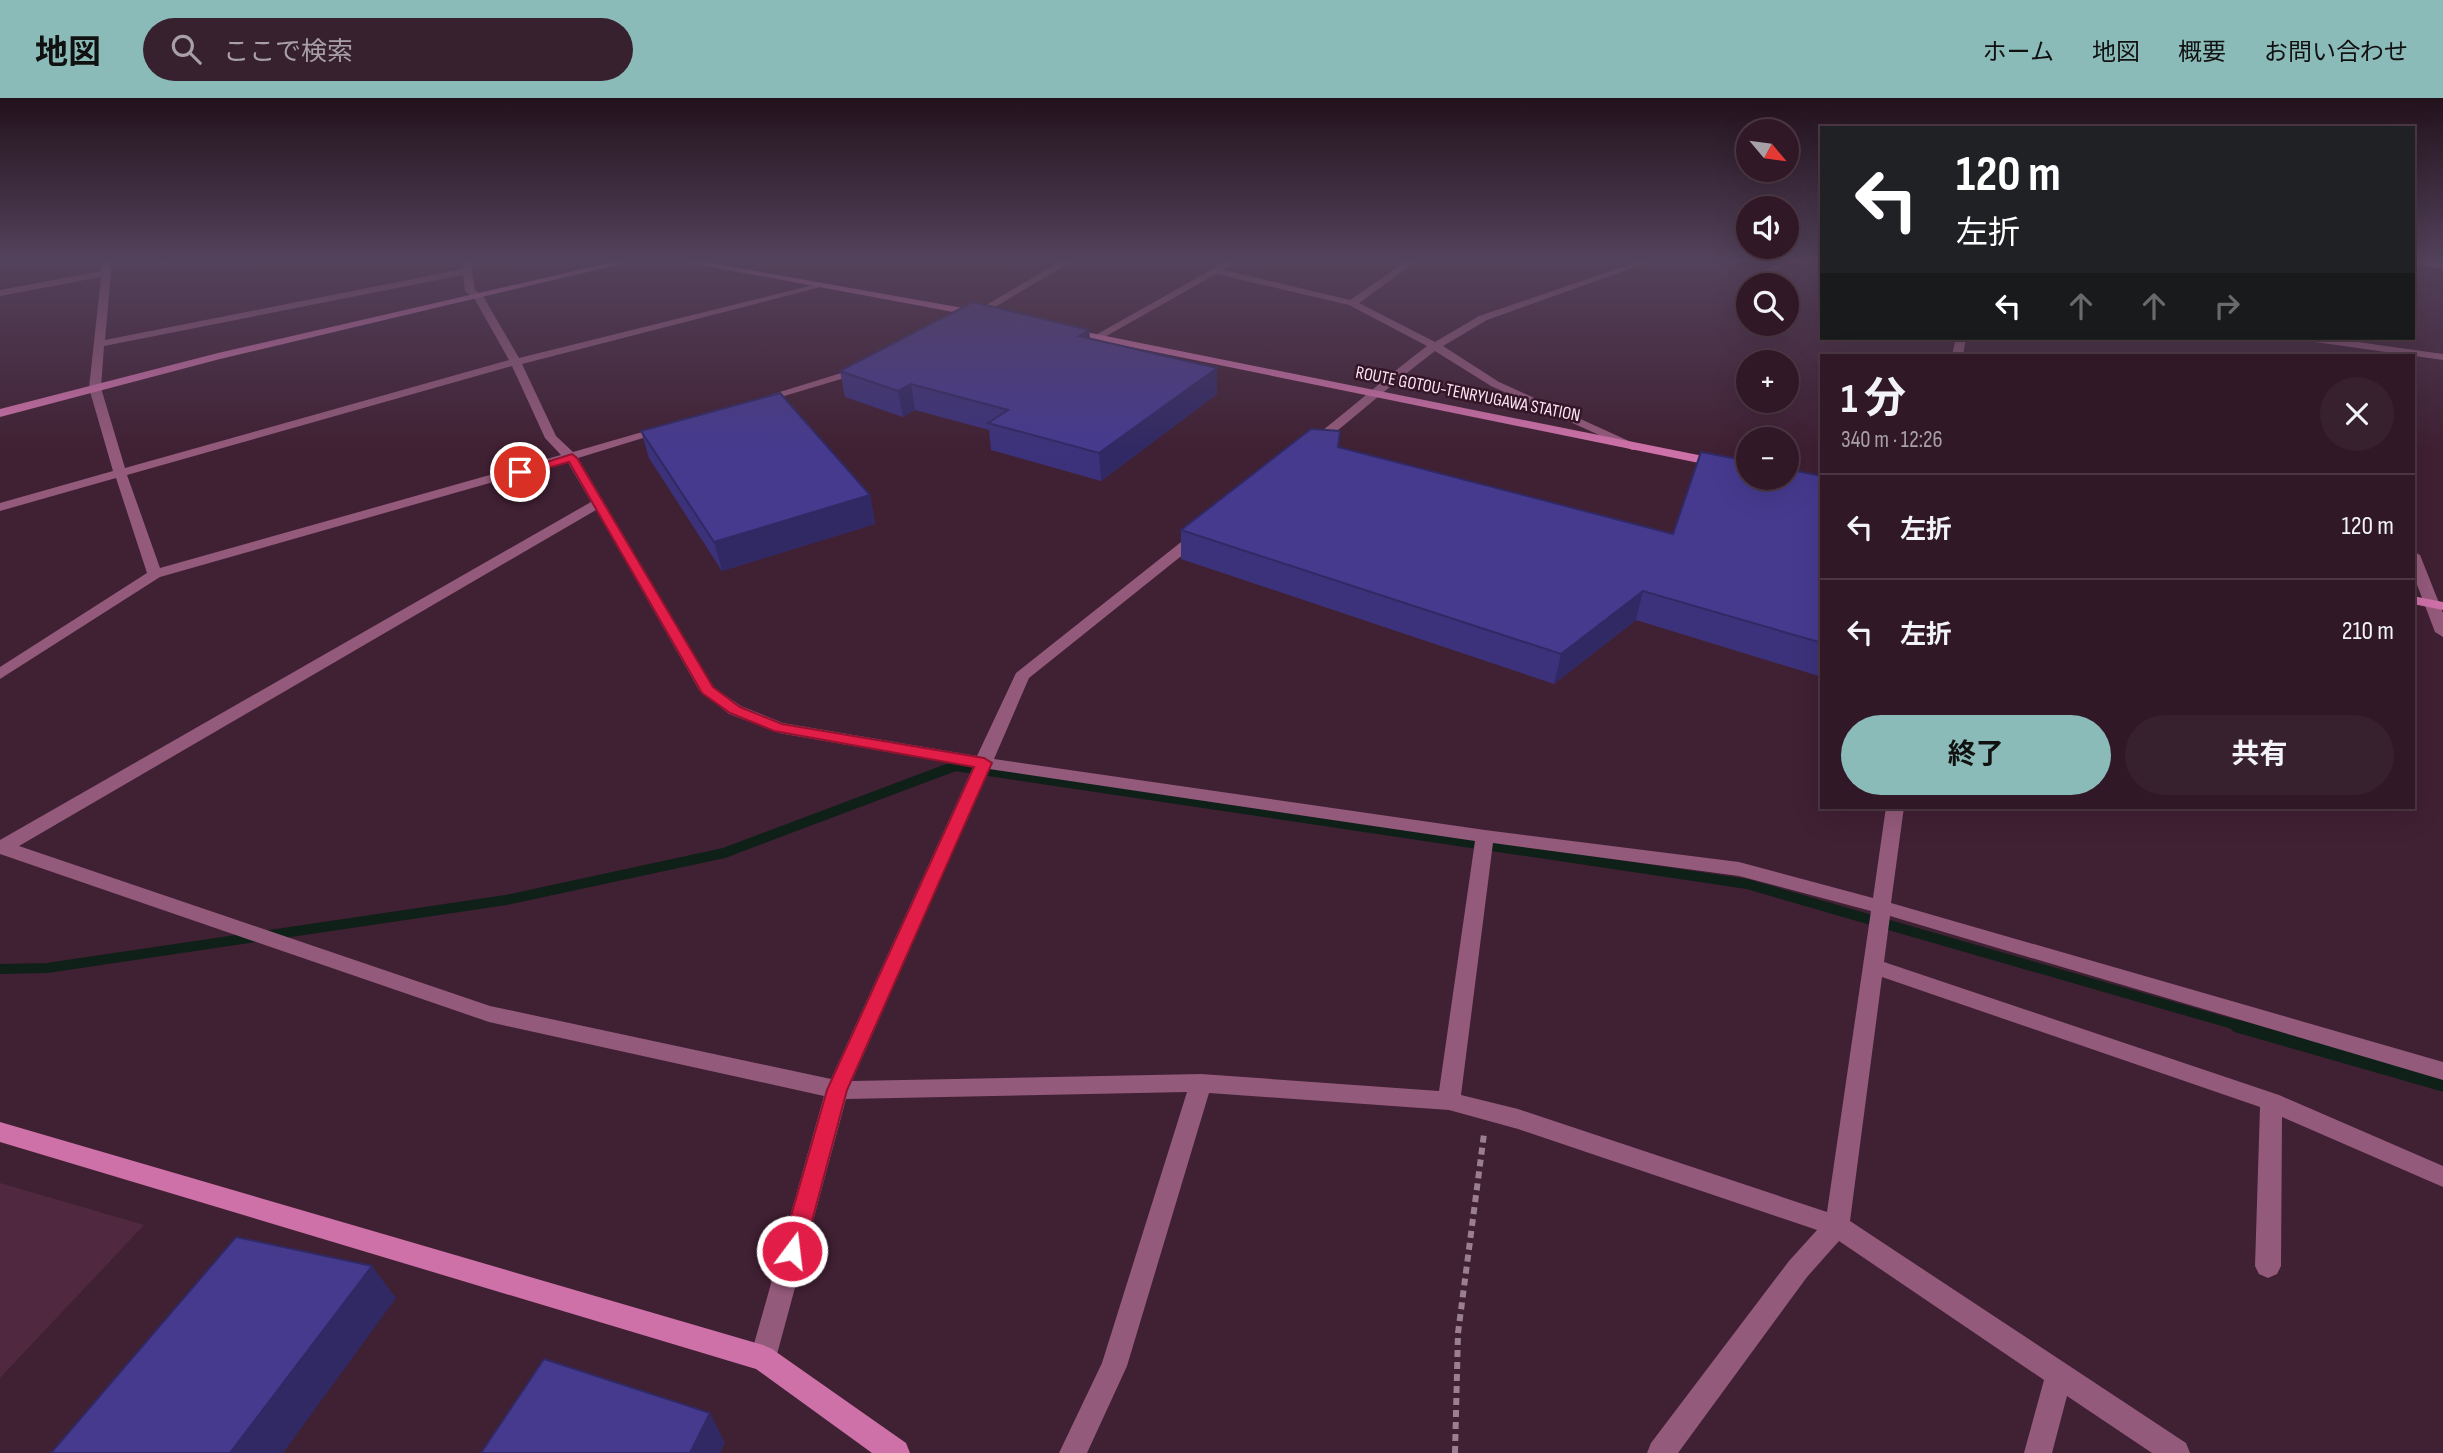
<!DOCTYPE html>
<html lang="ja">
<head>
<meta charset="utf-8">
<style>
  :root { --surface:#301826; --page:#38212e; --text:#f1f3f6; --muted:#a8a0a7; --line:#4b3743; --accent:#8bbbb9 }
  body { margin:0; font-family:"Sofia Sans Condensed","Noto Sans JP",sans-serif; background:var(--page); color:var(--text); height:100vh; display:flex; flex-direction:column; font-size:26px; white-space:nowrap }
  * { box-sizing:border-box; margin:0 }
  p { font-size:23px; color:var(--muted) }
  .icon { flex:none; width:38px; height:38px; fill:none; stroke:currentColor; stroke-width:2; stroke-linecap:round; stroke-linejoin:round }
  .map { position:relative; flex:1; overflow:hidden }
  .panel { position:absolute; left:1820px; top:256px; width:595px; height:455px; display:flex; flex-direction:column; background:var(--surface); border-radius:0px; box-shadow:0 7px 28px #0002,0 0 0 2px var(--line) }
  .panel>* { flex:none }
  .hud { position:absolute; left:1820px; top:28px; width:595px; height:214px; border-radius:0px; box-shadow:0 7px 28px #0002,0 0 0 2px var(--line); background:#202124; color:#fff; overflow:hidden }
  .needle { width:46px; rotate:119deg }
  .tools { position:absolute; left:1736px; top:21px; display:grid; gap:14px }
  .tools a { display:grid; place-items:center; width:63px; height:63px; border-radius:50%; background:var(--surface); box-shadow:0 7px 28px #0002,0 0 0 2px var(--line); font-size:35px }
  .pin { position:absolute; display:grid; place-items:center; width:60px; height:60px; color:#fff; margin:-30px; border:4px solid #fff; border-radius:50%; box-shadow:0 2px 7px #0007 }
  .me { position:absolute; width:77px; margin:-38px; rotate:15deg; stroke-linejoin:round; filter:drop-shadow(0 0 5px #0008) }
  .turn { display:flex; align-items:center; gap:24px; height:147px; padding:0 21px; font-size:32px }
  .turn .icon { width:91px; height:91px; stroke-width:2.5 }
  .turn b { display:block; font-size:49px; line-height:60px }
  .lanes { display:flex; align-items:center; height:66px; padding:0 21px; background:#0003; justify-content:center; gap:35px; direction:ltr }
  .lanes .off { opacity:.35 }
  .round { display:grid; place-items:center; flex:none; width:74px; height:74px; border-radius:37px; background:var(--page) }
  .summary { display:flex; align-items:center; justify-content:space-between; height:119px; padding:0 21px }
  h1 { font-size:42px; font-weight:700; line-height:52px }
  .action { display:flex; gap:14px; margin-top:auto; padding:14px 21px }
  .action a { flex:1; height:80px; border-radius:42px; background:var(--accent); color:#111; font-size:28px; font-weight:700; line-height:80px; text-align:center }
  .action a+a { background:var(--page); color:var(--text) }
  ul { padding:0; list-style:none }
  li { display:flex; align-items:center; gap:21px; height:105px; padding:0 21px; border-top:2px solid var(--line) }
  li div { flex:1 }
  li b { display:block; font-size:26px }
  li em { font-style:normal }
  header { display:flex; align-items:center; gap:42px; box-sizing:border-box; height:98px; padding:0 35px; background:var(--accent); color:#111 }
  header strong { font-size:33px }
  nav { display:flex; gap:38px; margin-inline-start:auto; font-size:24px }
  .search { width:490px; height:63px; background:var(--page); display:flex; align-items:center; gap:18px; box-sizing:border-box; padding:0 24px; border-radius:38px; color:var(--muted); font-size:26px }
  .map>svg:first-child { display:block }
  .built { fill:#502940 }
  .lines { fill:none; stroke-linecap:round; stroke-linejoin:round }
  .stream-far1 { stroke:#0f2018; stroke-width:10 }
  .stream { stroke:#0f2018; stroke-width:13 }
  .path { stroke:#9a7f8e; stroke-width:6; stroke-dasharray:7 5; stroke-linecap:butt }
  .street { fill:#945a7b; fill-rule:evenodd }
  .secondary { fill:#ce71a8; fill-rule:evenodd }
  .wall { fill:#3c327b }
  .shaded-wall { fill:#312964 }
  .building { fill:#463a8f; stroke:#312964; stroke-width:2 }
  .route { fill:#e11d48; stroke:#92132f; stroke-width:2 }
  .labels { text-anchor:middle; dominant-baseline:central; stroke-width:5; stroke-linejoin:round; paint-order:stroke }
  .far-street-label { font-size:18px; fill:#fde7f2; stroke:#351629 }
</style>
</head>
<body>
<header>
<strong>地図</strong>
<div class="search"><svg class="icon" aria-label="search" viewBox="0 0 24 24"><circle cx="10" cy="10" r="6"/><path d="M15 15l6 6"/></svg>ここで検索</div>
<nav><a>ホーム</a><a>地図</a><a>概要</a><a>お問い合わせ</a></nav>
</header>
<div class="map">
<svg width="2443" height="1355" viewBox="0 0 2443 1355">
  <rect width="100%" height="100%" fill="#402033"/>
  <polygon class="built" points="0,1085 144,1127 0,1280"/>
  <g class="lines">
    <polyline class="stream-far1" points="0,871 47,870 506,802 724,755 955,668 1747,786 2243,929"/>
    <polyline class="stream" points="2237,928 2443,987"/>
    <polyline class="path" points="1455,1355 1458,1235 1484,1036"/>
    <g class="street">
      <path d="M103,163h9l-7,79 358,-71 2,-8h8l-1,10 3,19 8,6 36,62 302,-75v4l-299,77 34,72 17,16 90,-26 6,4 -91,28 135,229 28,19 42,17 194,33 39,-83 179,-142h10v6l-176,141 -35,81 491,71 254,32 134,36 13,-91h18l-13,96 552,159v18l-553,-164 -6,46 395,133 164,71v21l-161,-70 -1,149 -4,8 -9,4 -9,-4 -4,-8 5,-159 -378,-130 -32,244 336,222 4,10h-38l-85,-57 -15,57h-28l20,-73 -205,-139 -32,36 -129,176h-31l4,-10 138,-182 28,-31 -299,-101 -69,-19 -240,-17 -82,273 -40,87h-28l43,-90 85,-271 -341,7 -70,259 -4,9 -9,4 -9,-4 -4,-9 74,-262 -335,-74 -489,-168v-14l591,-338 -24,-41 -407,116 -160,102v-12l147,-94 -31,-95 -116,33v-8l113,-32 -24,-83 12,-111 -101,19v-6l101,-19zM463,177l2,16 9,7 35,62 -384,108 -24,-80 3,-42zM512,268l33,72 16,17 -401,113 -33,-93zM596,412l103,180 30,24 50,19 194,34 -142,312 -341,-73 -471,-160zM989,671l486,72 -36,250 -238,-17 -349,7zM1493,745l246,33 132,35 -44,301 -309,-103 -57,-14z"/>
      <polygon points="164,163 178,163 159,168 159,164"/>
      <polygon points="1061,163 1072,163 975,221 966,219"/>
      <path d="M1227,163h11l-14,9 126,30 57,-39h10l-58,42 76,39 44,-26 161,-55h12l-165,59 -44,26 56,36 143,65 -2,3h-8l-141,-64 -56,-35c-41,31 -79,65 -119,97h-8v-6c40,-31 78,-65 119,-96l-78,-41 -133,-31 -115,65 -9,-2z"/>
      <polygon points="1785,163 1797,163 1755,182 1747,180"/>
      <polygon points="1956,240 1966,240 1963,257 1952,257"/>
      <polygon points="2303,240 2329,240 2443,256 2443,262 2308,243"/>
      <polygon points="864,268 868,269 868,273 764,304 754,302"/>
      <polygon points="2413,453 2420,457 2443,515 2443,539 2435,534 2413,476"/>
    </g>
    <g class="secondary">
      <polygon points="618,163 634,163 220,261 0,319 0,311 218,255"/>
      <polygon points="680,163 699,163 980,213 985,216 980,219"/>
      <polygon points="2413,163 2443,164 2443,170 2413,166"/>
      <polygon points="1066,230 1748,367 1748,375 1062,235 1061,233"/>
      <polygon points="2413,498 2443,504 2443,512 2413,506"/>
      <polygon points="0,1024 763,1247 772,1251 906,1345 910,1355 872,1355 756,1271 0,1044"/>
    </g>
  </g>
  <g class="wall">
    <polygon points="1089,232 1090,241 1217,296 1101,383 991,352 989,332 915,312 903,319 845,299 840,273"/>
    <polygon points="641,333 870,397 875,426 722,473 649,360"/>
    <polygon points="1340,333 1339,349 1673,436 1822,378 1822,579 1636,522 1554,586 1181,461 1181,432"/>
  </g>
  <g class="shaded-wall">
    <polygon points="1089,232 1091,257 1079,238"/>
    <polygon points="1217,270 1217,296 1101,383 1099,355"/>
    <polygon points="911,286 915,312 903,319 898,293"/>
    <polygon points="870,397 875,426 722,473 714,444"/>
    <polygon points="1643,493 1636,522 1554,586 1561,556"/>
    <polygon points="372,1168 396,1200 283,1355 230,1355"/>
    <polygon points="710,1315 725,1345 720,1355 690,1355"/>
  </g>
  <g class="building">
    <polygon points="973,204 1089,232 1079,238 1217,270 1099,355 988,325 1008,312 911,286 898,293 840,273"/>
    <polygon points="780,295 870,397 714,444 641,333"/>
    <polygon points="1311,331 1340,333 1338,349 1673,436 1701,354 1748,363 1748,380 1787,380 1787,371 1822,378 1822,545 1643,493 1561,556 1181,432"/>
    <polygon points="236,1139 372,1168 230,1355 51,1355"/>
    <polygon points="544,1261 710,1315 690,1355 481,1355"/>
  </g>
  <linearGradient id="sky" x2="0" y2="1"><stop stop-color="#23121c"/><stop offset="0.46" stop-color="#53425b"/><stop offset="1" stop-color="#53425b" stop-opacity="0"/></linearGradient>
  <rect width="2443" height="352" fill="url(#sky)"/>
  <polygon class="route" points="572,356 577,360 713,589 740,609 782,626 984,660 992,665 847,992 804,1153 800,1160 792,1163 784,1160 781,1153 827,992 974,669 774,633 730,615 702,595 569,364 520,378 514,374"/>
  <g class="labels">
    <g class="far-street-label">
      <text transform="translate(1468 296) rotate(11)">ROUTE GOTOU-TENRYUGAWA STATION</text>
    </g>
  </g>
</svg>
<div class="tools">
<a><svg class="needle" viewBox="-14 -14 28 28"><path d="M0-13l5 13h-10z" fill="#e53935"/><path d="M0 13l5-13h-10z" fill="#a8a0a7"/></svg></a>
<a><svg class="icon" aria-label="sound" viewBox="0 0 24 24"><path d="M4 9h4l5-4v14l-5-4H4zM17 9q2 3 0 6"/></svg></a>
<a><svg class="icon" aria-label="search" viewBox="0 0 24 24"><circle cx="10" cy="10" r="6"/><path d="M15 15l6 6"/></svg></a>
<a>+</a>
<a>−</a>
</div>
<div class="pin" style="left:520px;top:374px;background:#d93025"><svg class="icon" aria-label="arrive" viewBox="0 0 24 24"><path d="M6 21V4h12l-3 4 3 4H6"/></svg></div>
<svg class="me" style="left:792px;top:1153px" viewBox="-20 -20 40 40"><circle r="17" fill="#e11d48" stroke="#fff" stroke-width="3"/><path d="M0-11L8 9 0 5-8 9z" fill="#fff"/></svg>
<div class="hud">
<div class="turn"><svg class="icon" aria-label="left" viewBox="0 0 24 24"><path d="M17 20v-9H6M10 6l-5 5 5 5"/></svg><div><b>120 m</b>左折</div></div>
<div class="lanes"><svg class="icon" aria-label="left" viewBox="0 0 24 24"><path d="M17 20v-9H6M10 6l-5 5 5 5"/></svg><svg class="icon off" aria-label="ahead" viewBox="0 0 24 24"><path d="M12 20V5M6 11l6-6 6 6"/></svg><svg class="icon off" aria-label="ahead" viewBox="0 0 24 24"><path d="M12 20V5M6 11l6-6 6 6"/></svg><svg class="icon off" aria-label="right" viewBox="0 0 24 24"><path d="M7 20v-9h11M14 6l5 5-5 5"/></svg></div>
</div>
<section class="panel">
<div class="summary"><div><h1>1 分</h1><p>340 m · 12:26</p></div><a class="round"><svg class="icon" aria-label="close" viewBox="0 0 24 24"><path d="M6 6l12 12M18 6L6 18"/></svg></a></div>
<ul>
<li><svg class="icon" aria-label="left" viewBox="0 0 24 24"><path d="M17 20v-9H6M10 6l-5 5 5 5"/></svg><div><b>左折</b></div><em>120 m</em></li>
<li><svg class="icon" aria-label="left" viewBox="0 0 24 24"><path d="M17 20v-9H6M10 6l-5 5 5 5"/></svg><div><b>左折</b></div><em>210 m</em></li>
</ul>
<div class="action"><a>終了</a><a>共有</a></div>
</section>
</div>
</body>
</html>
